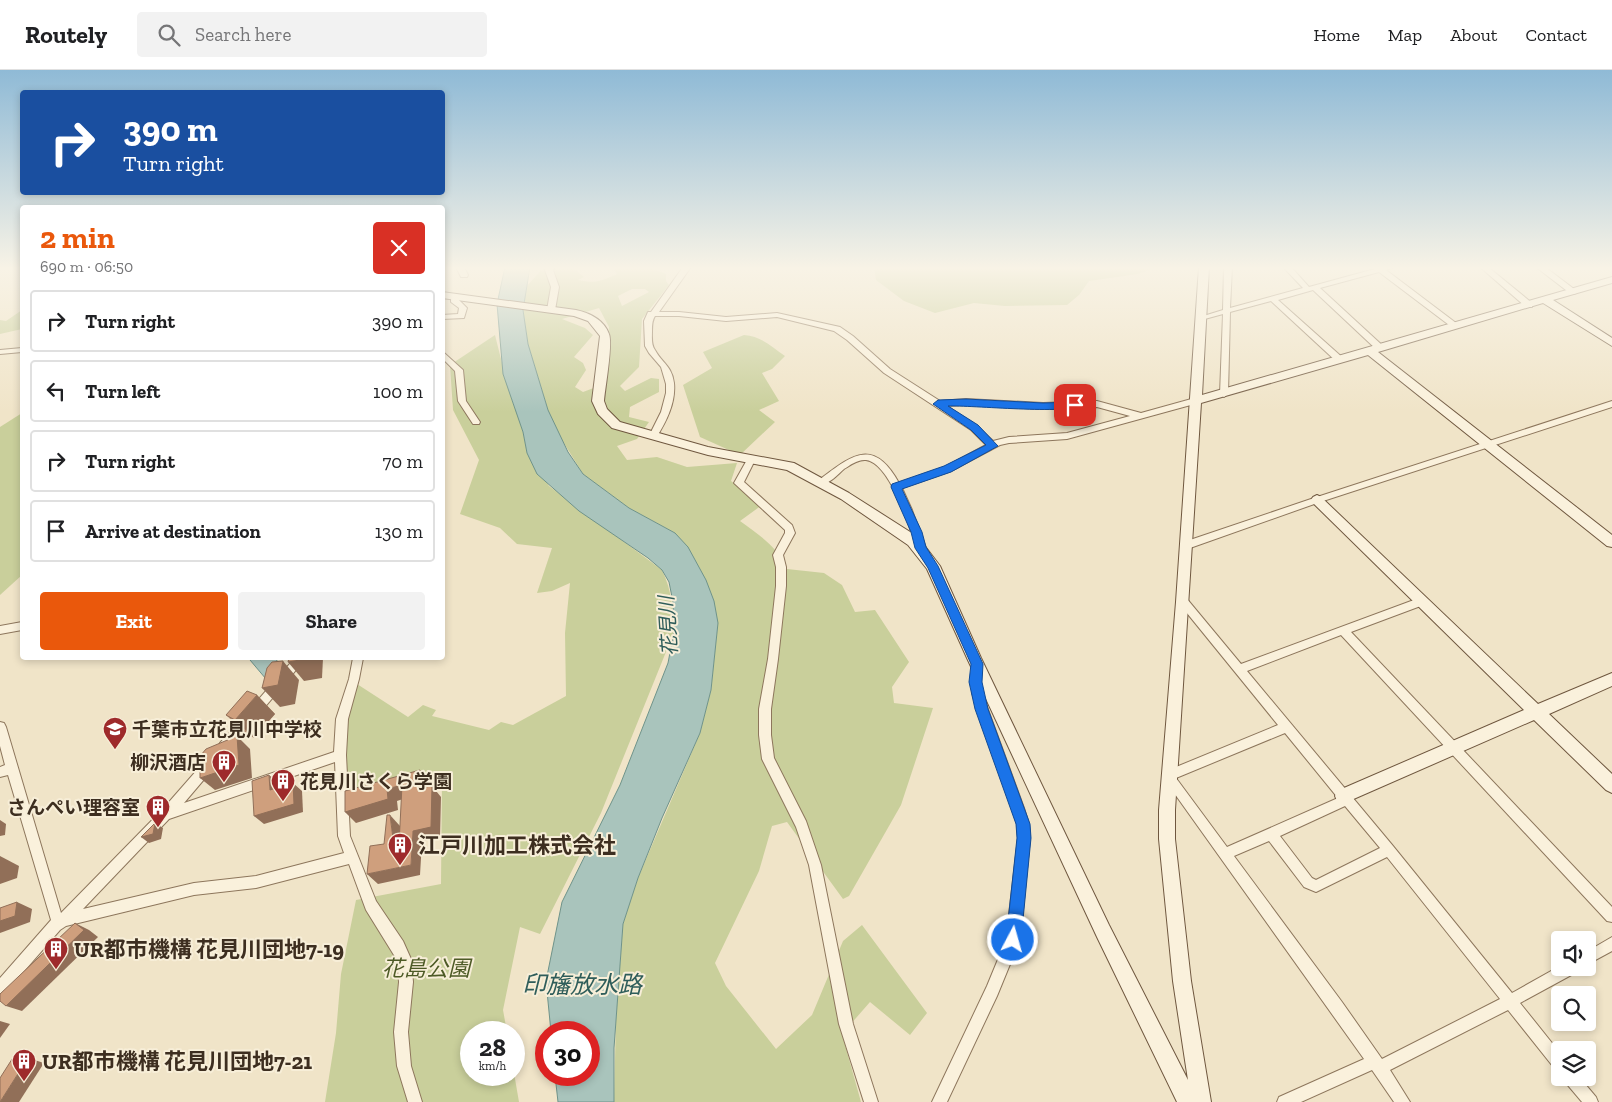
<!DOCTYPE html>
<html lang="en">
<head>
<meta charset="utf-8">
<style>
  :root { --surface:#fff; --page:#f2f2f2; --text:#202124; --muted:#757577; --line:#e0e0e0; --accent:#ea580c }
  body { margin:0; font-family:"Zilla Slab","Noto Sans JP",serif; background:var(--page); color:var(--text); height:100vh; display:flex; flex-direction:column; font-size:19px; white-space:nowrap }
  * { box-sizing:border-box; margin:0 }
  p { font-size:16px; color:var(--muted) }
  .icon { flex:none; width:28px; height:28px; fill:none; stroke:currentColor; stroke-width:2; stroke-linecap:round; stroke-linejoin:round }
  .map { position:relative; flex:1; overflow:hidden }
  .details { position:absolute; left:20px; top:135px; width:425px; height:455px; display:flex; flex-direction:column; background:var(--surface); border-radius:5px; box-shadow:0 2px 8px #0003 }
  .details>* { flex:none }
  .banner { position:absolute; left:20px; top:20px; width:425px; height:105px; border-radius:5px; box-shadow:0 2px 8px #0003; background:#1a4fa0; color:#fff; overflow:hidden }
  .controls { position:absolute; left:1551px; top:861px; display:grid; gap:10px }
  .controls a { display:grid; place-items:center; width:45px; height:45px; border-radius:5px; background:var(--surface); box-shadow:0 2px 8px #0003; font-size:25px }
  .speed { position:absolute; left:460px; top:951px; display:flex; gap:10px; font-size:25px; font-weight:700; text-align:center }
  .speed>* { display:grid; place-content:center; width:65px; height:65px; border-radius:50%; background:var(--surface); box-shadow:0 2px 8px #0003; line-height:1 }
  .speed small { font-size:12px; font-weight:400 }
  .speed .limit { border:8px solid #d22; background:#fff; color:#111 }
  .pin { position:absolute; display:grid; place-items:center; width:42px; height:42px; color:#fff; margin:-21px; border-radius:10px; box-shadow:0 2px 8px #0006 }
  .me { position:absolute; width:55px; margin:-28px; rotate:6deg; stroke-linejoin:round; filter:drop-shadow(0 0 4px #0008) }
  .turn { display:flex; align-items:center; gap:18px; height:105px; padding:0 20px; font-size:22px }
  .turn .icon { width:65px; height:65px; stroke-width:2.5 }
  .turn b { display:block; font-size:35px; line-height:42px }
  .round { display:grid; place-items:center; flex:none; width:52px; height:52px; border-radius:5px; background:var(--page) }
  .headline { display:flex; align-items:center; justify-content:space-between; height:85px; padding:0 20px }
  h1 { font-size:30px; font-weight:700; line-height:38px; color:var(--accent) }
  .action { display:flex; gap:10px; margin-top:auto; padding:10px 20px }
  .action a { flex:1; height:58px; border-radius:5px; background:var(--accent); color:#fff; font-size:20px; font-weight:700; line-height:58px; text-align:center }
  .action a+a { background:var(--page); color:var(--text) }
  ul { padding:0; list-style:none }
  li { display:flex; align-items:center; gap:15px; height:62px; margin:0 10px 8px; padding:0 10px; border:2px solid var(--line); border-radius:5px }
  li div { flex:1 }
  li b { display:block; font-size:19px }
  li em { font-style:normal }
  header { display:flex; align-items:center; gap:30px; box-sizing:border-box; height:70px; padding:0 25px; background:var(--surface); border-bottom:1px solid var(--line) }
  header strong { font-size:24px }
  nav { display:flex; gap:28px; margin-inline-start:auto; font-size:18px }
  .search { width:350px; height:45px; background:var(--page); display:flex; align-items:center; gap:12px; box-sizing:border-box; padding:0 18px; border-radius:5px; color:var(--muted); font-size:19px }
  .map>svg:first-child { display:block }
  .green { fill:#c9cf9b; fill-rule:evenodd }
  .water { fill:#a9c4bc; stroke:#6f938a }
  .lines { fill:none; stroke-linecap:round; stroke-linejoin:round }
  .street-casing { stroke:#8d765c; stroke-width:2 }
  .secondary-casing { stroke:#6f573f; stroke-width:2 }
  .street { fill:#faf1dc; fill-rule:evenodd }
  .secondary { fill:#faf1dc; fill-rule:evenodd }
  .wall { fill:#b2896c }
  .shaded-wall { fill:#916f58 }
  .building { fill:#cf9f7d; stroke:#916f58 }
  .route { fill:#1a73e8; stroke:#114b97 }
  .labels { text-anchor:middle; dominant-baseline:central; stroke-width:4; stroke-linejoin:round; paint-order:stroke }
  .poi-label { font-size:19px; font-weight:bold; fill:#3d2e20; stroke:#f7eed8; text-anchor:start }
  .water-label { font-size:20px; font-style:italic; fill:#2f5d5a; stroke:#f7eed8 }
  .near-poi-label { font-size:22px; font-weight:bold; fill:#3d2e20; stroke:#f7eed8; text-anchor:start }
  .near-park-label { font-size:22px; font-style:italic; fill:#4d5a26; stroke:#f7eed8 }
  .near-water-label { font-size:24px; font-style:italic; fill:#2f5d5a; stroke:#f7eed8 }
</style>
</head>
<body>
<header>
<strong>Routely</strong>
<div class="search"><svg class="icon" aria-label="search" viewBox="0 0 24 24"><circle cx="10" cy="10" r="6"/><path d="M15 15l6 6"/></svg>Search here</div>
<nav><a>Home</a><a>Map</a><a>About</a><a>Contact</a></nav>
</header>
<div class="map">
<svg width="1612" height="1032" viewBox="0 0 1612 1032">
  <rect width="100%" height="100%" fill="#f0e4c8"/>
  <g class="green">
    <path d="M544,197h28l12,10 -6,3c18,4 23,1 39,-6l-4,-6 -5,-1h41l17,7v7l3,4 -27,34 -3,48 -19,19 5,5 26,-13 8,1v13l-29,15 -1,10 20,5 -12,17 -20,7 10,14 30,-3 30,10 50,-4 -6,18 31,24 -22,16c19,14 37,25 47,48l37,4 18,12 13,27 20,-2 34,52 -17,25 2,16 39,5 -32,97 -52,91 -6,3 -56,-77 -15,4 -13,45 -44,92 11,23 50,63 36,-34 31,-74 19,-16 65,88 -17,22 -40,-33 -28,32 19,68h-247l2,-83 7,-95 15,-46 62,-145 11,-43 7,-67 -43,-90 -46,-25 -46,-34 -21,-34 -14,-30 -20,-66 -5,-34 3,-23zM632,219h13l4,3 -27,14 -4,-10zM599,238l10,19 -4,38 2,18 -24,9 -8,-5 11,-17 -3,-7 -9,-6 19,-22 -8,-7 -23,-9z"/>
    <polygon points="874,197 1154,197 1154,198 1138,204 1089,211 1079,225 1067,235 1005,236 974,233 935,243 904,231 876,210"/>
    <polygon points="22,240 22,259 0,264 0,250 6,251"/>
    <path d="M495,265l13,52 15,45 4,21 22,33 113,84c10,21 11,39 12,62l-73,181 -61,121 -20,-7 -17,83 4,22h-36v43h43v-2l5,29h-194l11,-69 5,-59 15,-74 85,-16 1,-106 -96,28 1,-84 10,-38 51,33 15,-12 13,5 -4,6 57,14 12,-8 12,3 53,-29 -1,-63 5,-50 -18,8 -15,2 15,-45 -35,-4 -17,-16 -40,-14 19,-54 -26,-50 -3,-45z"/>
    <path d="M744,265c17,1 28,12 41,21l-13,13 -10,4 17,28 -20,9 16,12 -35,33 -40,-18 -17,-52 29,-17 -9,-16z"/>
    <polygon points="22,343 22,505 0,525 0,357"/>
  </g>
  <g class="water">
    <polygon points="505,197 530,197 523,240 528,274 548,340 568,382 583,404 629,438 675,463 688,477 706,510 714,531 718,553 711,620 700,663 662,748 638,808 623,854 614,978 614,1032 558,1032 555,1005 589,1005 589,962 551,962 546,911 562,832 620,715 668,593 674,562 673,532 669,512 662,500 648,488 579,441 537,404 527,383 523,362 503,304 497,234"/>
    <polygon points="254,588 274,588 284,597 266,609 250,590"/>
  </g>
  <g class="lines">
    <defs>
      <g id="street">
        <polygon points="456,197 464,197 468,205 467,207 461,207"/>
        <polygon points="547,197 555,197 553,200 559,217 555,240 551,242 547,240 551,217 545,200"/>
        <path d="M683,197h8l-32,45h20l47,5 51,-4 63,14 13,9 37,33 50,32 26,-2 77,4 54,-2 44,12 54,-15 4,3 -1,2 -131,36 -58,4 -9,2 -49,26 -49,17 10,22 14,38 -5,4 -5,-4c-6,-21 -26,-85 -50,-88 -8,-1 -16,5 -22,9 -7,6 -16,17 -25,15l-2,-2 2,-2c32,-24 54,-44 80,3l46,-16 41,-22 -15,-15 -87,-57 -37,-33 -13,-9 -57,-14 -51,4 -47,-5h-24c-3,5 -3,9 -3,15 0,6 -1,14 3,19 7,13 17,16 19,33 2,20 -8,39 -18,55h-6l-1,-2 12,-24 5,-19v-9l-5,-17 -12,-14 -4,-7 -1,-25 4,-9h3zM966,335l77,4 54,-2 33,9 -63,17 -58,4 -16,4 -16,-15 -30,-20z"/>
        <polygon points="1224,197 1232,197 1230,238 1303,218 1283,197 1291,197 1309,217 1382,197 1395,197 1386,200 1460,256 1456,258 1453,258 1379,202 1320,218 1383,276 1383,280 1377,280 1313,220 1278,230 1343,288 1343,292 1337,292 1271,231 1230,242 1228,324 1224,327 1220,324 1223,244 1201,250 1197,248 1223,240"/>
        <polygon points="1480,197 1488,197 1532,233 1532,237 1526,237"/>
        <polygon points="1536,197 1545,197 1578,222 1574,224 1571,224"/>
        <polygon points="451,228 457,228 467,238 464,248 442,249 442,245 458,244 459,238 451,232"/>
        <polygon points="22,278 22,282 0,284 0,280"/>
        <polygon points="442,281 463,300 466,331 480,352 479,354 473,354 458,331 455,301 442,288"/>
        <polygon points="1612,331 1612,337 1320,432 1190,478 1187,479 1182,475 1184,472 1314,428"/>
        <polygon points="751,387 755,390 744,412 792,455 795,463 783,485 786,497 786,516 778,589 771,639 771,665 774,688 806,751 821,795 853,954 878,1032 864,1032 839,954 809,795 796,757 762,689 759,665 759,639 768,589 776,516 776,497 773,485 785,463 785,460 734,413 748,388"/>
        <path d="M1422,527l4,1 1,3 -1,3 -75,28 261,275v15l-5,-1 -266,-286 -94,36 146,175 119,147 48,-27v2h17l-2,5 -55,30 40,50v18l-5,-2 -47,-59 -118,60 20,32h-16l-22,-32 -71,32h-24l2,-5 85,-38 -202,-283 2,-4 114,-47 -100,-123 1,-3h8l54,65zM1285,663l53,65 -111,49 -51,-69zM1345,736l35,42 -64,32 -4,-2 -32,-42zM1269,771l35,46 12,5 71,-35 113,142 -118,60 -40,-57 -108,-146z"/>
        <polygon points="22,552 22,560 0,564 0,556"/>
        <polygon points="295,588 306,588 228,681 224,682 220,681 218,677 220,673"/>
        <path d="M353,588h10l-4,21 -11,40 -2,36 4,81 26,65 27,40 8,18 2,23 -5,50 3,34 11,36h-14l-11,-36 -3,-34 5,-50 -2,-22 -31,-50 -17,-46 -93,24 -62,7 -128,31 -6,4 -55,63 -5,2v-17l51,-58 -43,-145 -8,2v-10l5,-2 -5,-19v-24l4,1 2,4 55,186 101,-103 42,-48 4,-1 4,1 2,4 -2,4 -28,33 150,-51 2,-33 13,-40zM335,692l3,74 6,17 -88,23 -62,7 -111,26 86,-90z"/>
        <polygon points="977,590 981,592 982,595 982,623 1024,738 1029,754 1030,768 1020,870 997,926 947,1032 932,1032 987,916 1006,870 1018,768 1017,754 1012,738 972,623 972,595 973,592"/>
        <polygon points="1612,867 1612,881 1588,894 1588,881"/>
        <polygon points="1564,1008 1580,1008 1596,1027 1598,1032 1582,1032 1566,1013"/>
      </g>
      <g id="secondary">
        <path d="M1199,197h10l-7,128 410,-118v6l-59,17 59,38v8l-69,-43 -165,49 234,183v12l-5,-1 -239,-191 -167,48 -26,407v29l16,142 20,121h-34l-80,-165 -130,-279 -40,-89 -19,-24 -67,-46 -54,-29 -79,-15 -96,-27 -14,-14 -6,-13 8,-65 -12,-15 -14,-5 -132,-18v-6l134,18c14,3 28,10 33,24 4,10 -4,54 -5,67l3,8 13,13 88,25 86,16 55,30 69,44 22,29 41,92 128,267 79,155 -15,-99 -14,-142v-29l17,-208z"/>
        <polygon points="1317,425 1321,427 1538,634 1612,603 1612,616 1549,644 1612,704 1612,723 1606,720 1534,650 1349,731 1343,734 1337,731 1335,726 1337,721 1524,640 1313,433 1311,430 1313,427"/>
      </g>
    </defs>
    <use href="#street" class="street-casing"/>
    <use href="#secondary" class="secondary-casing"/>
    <use href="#street" class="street"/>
    <use href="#secondary" class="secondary"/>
  </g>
  <polygon class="wall" points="257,625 275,644 254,668 245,663 226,645"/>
  <g class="shaded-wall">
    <polygon points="306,588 323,588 322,608 304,611 288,592"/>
    <polygon points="283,591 299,610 295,634 280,637 262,618"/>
    <polygon points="257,625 275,644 254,668 235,650"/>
    <polygon points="237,666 250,679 252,708 215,720 200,708 208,705 195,695 200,693"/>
    <polygon points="420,700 429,712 432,723 432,716 441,727 440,768 422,771 420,805 378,814 367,804 411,795 413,761 425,717"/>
    <polygon points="269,705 279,713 279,728 270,720"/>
    <polygon points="293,713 302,721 303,742 264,754 254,746"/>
    <polygon points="402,715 412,726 397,731 398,740 356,753 345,742 387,719"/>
    <polygon points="390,745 400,756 404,786 394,776"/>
    <polygon points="0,750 6,754 5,765 0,766"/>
    <polygon points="155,753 163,758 161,769 149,773 141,767"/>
    <polygon points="0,786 19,796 17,808 0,814"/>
    <polygon points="17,832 32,839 30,852 0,863 0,851"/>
    <polygon points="75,853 89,860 98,867 22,941 6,936"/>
    <polygon points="0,951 10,954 0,968"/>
    <polygon points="28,988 44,993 19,1032 0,1032"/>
  </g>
  <g class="building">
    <polygon points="289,588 306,588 306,589 288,592"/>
    <polygon points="283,591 278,615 262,618 267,598 272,592"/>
    <polygon points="247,621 257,625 235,650 226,645"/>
    <polygon points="237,666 239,695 200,708 200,693 195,695 195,692 206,679"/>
    <polygon points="420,700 425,717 432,716 431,757 413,761 411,795 367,804 370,776 384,774 387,745 390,745 394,776 399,775 402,715 387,719 388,729 345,742 345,721"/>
    <polygon points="269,705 270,720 293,713 294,734 254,746 252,711"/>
    <polygon points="155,753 153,764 141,767"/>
    <polygon points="17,832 15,846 0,851 0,838"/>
    <polygon points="75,853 84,860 6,936 0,931 0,924"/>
    <polygon points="14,986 28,988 0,1032 0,1008"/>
  </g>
  <linearGradient id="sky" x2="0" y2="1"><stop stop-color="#8fbad6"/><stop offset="0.58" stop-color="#f8f3e6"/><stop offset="1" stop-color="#f8f3e6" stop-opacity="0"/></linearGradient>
  <rect width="1612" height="342" fill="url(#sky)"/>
  <path class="route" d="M966,329l77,4 32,-1 5,3c-10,10 -110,0 -132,1l30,19 20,21 -47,26 -49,17 20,43 4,15 12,19 45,98 -1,18 6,27 42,115 1,14 -10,102 -2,6 -6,2 -5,-2 -2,-6 11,-102 -1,-14 -41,-115 -6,-27 2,-18 -43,-96 -13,-20 -4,-16 -20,-45 1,-3 52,-18 42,-21 -15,-15 -38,-26 5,-4z"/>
  <defs>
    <symbol id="school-pin" viewBox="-11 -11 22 30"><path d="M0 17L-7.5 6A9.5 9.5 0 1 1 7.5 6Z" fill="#9e2a2b" stroke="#f7eed8"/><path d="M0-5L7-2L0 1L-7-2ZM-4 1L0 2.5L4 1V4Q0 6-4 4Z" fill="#fff"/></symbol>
    <symbol id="building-pin" viewBox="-11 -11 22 30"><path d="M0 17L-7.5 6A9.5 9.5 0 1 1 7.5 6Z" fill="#9e2a2b" stroke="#f7eed8"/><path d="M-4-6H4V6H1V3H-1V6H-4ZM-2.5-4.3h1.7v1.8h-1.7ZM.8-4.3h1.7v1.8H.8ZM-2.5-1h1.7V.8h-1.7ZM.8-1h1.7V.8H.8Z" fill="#fff"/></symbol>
  </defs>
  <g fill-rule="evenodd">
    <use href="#school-pin" x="101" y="645" width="28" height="38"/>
    <use href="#building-pin" x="210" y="678" width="28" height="38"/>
    <use href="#building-pin" x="269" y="697" width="28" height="38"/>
    <use href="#building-pin" x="144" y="723" width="28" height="38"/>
    <use href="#building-pin" x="386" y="761" width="28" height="38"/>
    <use href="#building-pin" x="42" y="865" width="28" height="38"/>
    <use href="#building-pin" x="10" y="977" width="28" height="38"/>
  </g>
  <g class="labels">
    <g class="poi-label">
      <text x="132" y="659">千葉市立花見川中学校</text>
      <text x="206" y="692" text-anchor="end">柳沢酒店</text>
      <text x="300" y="711">花見川さくら学園</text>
      <text x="140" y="737" text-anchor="end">さんぺい理容室</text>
    </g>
    <g class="water-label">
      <text transform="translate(668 556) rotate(-94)">花見川</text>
    </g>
    <g class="near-poi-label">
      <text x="418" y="775">江戸川加工株式会社</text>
      <text x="74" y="879">UR都市機構 花見川団地7-19</text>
      <text x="42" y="991">UR都市機構 花見川団地7-21</text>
    </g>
    <g class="near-park-label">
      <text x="426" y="898">花島公園</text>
    </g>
    <g class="near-water-label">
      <text x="582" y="914">印旛放水路</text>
    </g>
  </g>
</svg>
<div class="controls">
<a><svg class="icon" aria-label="sound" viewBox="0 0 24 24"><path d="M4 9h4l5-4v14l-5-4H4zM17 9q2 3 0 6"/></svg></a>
<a><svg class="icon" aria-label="search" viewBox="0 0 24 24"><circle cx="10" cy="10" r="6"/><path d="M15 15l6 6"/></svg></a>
<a><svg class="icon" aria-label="layers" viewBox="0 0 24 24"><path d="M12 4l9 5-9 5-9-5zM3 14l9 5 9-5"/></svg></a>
</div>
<div class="speed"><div>28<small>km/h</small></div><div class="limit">30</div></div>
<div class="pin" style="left:1075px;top:335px;background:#d93025"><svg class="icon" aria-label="arrive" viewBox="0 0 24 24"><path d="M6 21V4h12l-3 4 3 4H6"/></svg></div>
<svg class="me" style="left:1013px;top:870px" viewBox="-20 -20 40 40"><circle r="17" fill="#1a73e8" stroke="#fff" stroke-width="3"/><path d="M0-11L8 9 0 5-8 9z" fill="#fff"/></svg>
<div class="banner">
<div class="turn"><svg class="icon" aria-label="right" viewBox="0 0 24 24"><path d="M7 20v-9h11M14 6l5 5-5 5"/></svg><div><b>390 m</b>Turn right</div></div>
</div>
<section class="details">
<div class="headline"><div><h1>2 min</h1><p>690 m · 06:50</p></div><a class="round" style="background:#d93025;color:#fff"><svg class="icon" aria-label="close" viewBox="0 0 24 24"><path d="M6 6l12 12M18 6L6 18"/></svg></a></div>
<ul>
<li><svg class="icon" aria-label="right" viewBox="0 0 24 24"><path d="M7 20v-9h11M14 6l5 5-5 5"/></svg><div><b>Turn right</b></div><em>390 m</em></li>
<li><svg class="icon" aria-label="left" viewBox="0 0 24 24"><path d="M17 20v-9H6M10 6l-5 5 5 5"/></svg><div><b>Turn left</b></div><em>100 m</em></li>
<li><svg class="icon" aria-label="right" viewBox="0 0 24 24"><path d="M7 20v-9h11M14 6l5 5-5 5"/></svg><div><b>Turn right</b></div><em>70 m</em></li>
<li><svg class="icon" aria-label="arrive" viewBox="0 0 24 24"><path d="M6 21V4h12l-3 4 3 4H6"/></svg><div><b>Arrive at destination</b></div><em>130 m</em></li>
</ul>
<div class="action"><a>Exit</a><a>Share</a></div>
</section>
</div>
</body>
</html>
